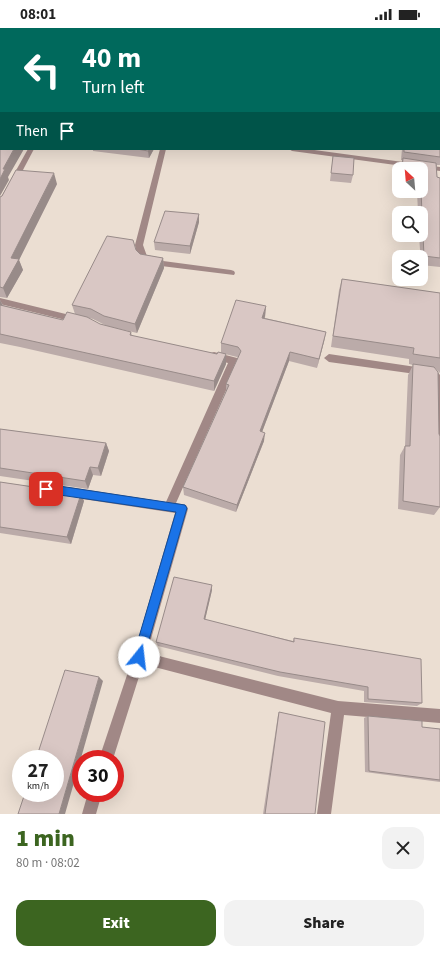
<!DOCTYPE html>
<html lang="en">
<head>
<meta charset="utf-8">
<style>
  :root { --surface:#fff; --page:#f2f2f2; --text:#222; --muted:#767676; --accent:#3c6520 }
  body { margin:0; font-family:"Source Sans 3",sans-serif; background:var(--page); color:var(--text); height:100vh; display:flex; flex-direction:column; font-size:15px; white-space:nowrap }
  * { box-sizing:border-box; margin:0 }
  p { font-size:13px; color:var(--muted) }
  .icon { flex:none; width:22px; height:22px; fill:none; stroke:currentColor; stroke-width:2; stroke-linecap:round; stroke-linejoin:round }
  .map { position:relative; height:786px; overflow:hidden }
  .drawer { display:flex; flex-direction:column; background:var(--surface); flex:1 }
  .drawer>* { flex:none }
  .hud { position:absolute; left:0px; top:0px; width:440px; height:122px; box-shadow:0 4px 16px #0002; background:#00695c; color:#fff; overflow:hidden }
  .needle { width:26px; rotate:334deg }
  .tools { position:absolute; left:392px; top:134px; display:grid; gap:8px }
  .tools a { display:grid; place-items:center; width:36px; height:36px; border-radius:8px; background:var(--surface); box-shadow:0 4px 16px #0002; font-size:20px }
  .speed { position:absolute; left:12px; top:722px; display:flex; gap:8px; font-size:20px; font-weight:700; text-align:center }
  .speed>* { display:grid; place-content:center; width:52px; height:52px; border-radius:50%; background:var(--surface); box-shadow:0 4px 16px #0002; line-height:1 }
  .speed small { font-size:10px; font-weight:400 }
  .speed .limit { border:6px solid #d22; background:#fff; color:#111 }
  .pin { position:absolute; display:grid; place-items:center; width:34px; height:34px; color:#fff; margin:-17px; border-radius:8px; box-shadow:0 2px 6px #0006 }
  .me { position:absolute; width:44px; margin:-22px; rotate:16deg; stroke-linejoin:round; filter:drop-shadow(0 0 3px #0008) }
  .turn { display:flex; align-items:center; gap:14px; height:84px; padding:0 16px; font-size:18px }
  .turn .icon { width:52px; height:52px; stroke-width:2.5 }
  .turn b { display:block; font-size:28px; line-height:34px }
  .then { display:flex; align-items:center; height:38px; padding:0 16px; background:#0003; gap:8px; font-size:15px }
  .round { display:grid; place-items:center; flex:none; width:42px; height:42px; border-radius:12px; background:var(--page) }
  .headline { display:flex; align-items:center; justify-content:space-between; height:68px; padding:0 16px }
  h1 { font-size:24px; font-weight:800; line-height:30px; color:var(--accent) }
  .cta { display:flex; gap:8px; margin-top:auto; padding:8px 16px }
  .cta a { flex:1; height:46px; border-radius:12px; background:var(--accent); color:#fff; font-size:16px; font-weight:800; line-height:46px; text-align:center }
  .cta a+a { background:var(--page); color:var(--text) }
  .status { display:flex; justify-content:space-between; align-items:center; height:28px; padding:0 20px; background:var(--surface); direction:ltr }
  .status svg { height:11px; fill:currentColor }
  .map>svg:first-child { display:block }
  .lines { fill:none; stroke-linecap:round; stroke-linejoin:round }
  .minor { fill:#a18886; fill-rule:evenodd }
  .wall { fill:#bbaba9 }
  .shaded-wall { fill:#988b89 }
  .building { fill:#d9c7c4; stroke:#988b89 }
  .route { fill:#1a73e8; stroke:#114b97 }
</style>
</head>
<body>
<div class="status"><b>08:01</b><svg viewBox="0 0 49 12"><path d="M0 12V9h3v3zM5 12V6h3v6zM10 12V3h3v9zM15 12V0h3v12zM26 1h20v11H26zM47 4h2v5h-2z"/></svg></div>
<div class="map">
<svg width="440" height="786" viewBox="0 0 440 786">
  <rect width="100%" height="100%" fill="#ebded2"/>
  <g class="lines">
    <g class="minor">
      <rect x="439" y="26" width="1" height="4"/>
      <polygon points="0,39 1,39 0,44"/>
      <polygon points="28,121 34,121 4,178 0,180 0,171"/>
      <path d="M160,121h6l-23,96 5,14 83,11 3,1 1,2 -1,2 -89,-11c-7,-3 -9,-12 -10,-19z"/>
      <polygon points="289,121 307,121 440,139 440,143 292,123"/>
      <polygon points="0,270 78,289 82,292 78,295 0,276"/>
      <polygon points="214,324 237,330 239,333 176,475 186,477 188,481 147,625 338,673 440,681 440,695 344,687 331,786 317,786 331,685 143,636 113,731 99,731 133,629 175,485 69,469 65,467 64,464 65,461 69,459 166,474 228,335 211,331 209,328 211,325"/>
      <polygon points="329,326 436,342 440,347 440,420 436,419 435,416 434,354 430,348 329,334 324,330"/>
      <polygon points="88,765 102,765 96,786 82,786"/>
    </g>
  </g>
  <g class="wall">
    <polygon points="0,0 25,0 24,1 1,1 1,14 0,14"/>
    <polygon points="440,107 440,137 437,137 437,149 440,150 440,239 421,237 419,207 421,207 421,185 418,185 417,163 421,163 421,141 400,141 402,132 401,132 402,121 439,121"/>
    <polygon points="93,121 154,121 149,130 93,123"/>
    <polygon points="333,128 353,147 351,155 330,153"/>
    <polygon points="57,156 19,232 23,242 7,270 0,269 0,169"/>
    <polygon points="199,186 199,194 190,226 155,222 154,214"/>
    <polygon points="136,222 140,226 163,230 164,240 137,305 107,298 93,291 75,286 72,277"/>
    <polygon points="342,251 440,265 440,345 435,340 440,479 434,487 398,481 400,427 405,418 408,347 413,337 409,336 409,331 331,319 339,262"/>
    <polygon points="0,272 3,277 63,292 100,296 131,304 132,308 217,326 226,326 226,336 214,363 20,319 0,315"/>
    <polygon points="266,278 265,290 326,304 317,340 289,333 262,404 264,413 236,484 184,467 183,459 226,363 226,356 238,329 237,329 221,325 221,315"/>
    <polygon points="0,401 106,415 109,423 101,448 93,447 88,461 0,448"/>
    <polygon points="0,454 81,466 84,473 71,516 0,505"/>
    <polygon points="212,562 205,592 293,613 294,610 422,675 417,678 364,674 364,663 278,648 158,618 156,614"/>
    <polygon points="279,684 315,786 263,786 278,687"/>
    <polygon points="368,688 422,699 440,701 440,754 365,744 364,690"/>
  </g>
  <g class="shaded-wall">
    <polygon points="17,0 25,0 24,1 17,1"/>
    <polygon points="14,121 24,121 8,149 9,152 0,168 0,151 3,141"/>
    <polygon points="149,121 154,121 149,130 148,123"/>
    <polygon points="54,145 57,156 19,232 23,242 7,270 3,260 11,230"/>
    <polygon points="199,186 199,194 190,226 190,218"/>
    <polygon points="163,230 164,240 137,305 135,296"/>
    <polygon points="0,272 3,278 0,284"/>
    <polygon points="266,278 265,288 262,300 262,290"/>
    <polygon points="326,304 324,314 317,340 319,331"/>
    <polygon points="290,324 289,333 259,412 260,403"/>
    <polygon points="226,326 226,336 214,363 214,353"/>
    <polygon points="265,405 264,413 236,484 237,477"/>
    <polygon points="106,415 109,423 101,448 98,440"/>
    <polygon points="90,439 93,447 88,461 85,453"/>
    <polygon points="81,466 84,473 71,516 67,509"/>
    <polygon points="212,557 212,562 204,596 204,591"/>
    <polygon points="99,649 103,653 65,786 59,786"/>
  </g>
  <g class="building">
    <polygon points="0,0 17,0 17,1 1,1 1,7 0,7"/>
    <polygon points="0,56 1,56 1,121 14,121 3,141 5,141 0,151"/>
    <polygon points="439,107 440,107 440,129 404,124 404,121 439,121"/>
    <polygon points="137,121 149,121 148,123"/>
    <polygon points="333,128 354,130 353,147 331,145"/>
    <polygon points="403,130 436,135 437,149 440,150 440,230 424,228 421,163 421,141 402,141"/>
    <polygon points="16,142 54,145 11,230 19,231 3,260 0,259 0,169 2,168"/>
    <polygon points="165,183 199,186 190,218 154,214"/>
    <polygon points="107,208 133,212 136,222 140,226 163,230 135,296 104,288 91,281 72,277"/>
    <polygon points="342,251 440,265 440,330 413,326 414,320 333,308"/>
    <polygon points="236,272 266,278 262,290 326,304 319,331 290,324 260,403 265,405 237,477 183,459 229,357 226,356 241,323 238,319 221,315"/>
    <polygon points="0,277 63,292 67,284 87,289 100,296 131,304 130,307 217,326 218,324 226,326 214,353 0,306"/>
    <polygon points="413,336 434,339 438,344 439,406 440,408 440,479 403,473 405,418 410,418"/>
    <polygon points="0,401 106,415 98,440 90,439 85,453 0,440"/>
    <polygon points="0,454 81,466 67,509 0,499"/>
    <polygon points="174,549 212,557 204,591 294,614 294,610 421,631 422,675 368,671 368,659 280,644 156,614"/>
    <polygon points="65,642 99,649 59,786 18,786 25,765 55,765 55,731 36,731"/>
    <polygon points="279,684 325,694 315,786 265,786"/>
    <polygon points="368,688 422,693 422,699 440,701 440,752 369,743"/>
  </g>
  <polygon class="route" points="46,456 185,477 187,480 143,633 139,635 135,633 133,629 176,484 46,465 43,464 41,461 43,458"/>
</svg>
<div class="tools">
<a><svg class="needle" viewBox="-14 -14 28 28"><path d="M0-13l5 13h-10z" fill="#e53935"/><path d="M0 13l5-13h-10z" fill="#767676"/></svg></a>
<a><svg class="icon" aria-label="search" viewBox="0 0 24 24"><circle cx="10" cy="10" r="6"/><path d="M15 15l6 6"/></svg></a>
<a><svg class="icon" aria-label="layers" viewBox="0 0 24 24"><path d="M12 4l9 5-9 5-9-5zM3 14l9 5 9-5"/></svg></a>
</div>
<div class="speed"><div>27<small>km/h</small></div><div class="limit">30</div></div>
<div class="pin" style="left:46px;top:461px;background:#d93025"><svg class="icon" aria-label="arrive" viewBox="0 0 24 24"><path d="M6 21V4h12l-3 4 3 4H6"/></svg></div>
<svg class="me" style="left:139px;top:629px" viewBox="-20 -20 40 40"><circle r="19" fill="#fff"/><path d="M0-13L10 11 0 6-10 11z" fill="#1a73e8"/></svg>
<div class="hud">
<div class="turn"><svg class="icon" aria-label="left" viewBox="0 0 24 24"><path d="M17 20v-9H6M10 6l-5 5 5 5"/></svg><div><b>40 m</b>Turn left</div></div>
<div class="then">Then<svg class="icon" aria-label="arrive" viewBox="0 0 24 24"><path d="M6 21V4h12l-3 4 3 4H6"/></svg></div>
</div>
</div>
<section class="drawer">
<div class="headline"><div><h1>1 min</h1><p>80 m · 08:02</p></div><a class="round"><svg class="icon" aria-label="close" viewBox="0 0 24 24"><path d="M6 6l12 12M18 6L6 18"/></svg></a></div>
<div class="cta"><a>Exit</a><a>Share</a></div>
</section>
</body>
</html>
